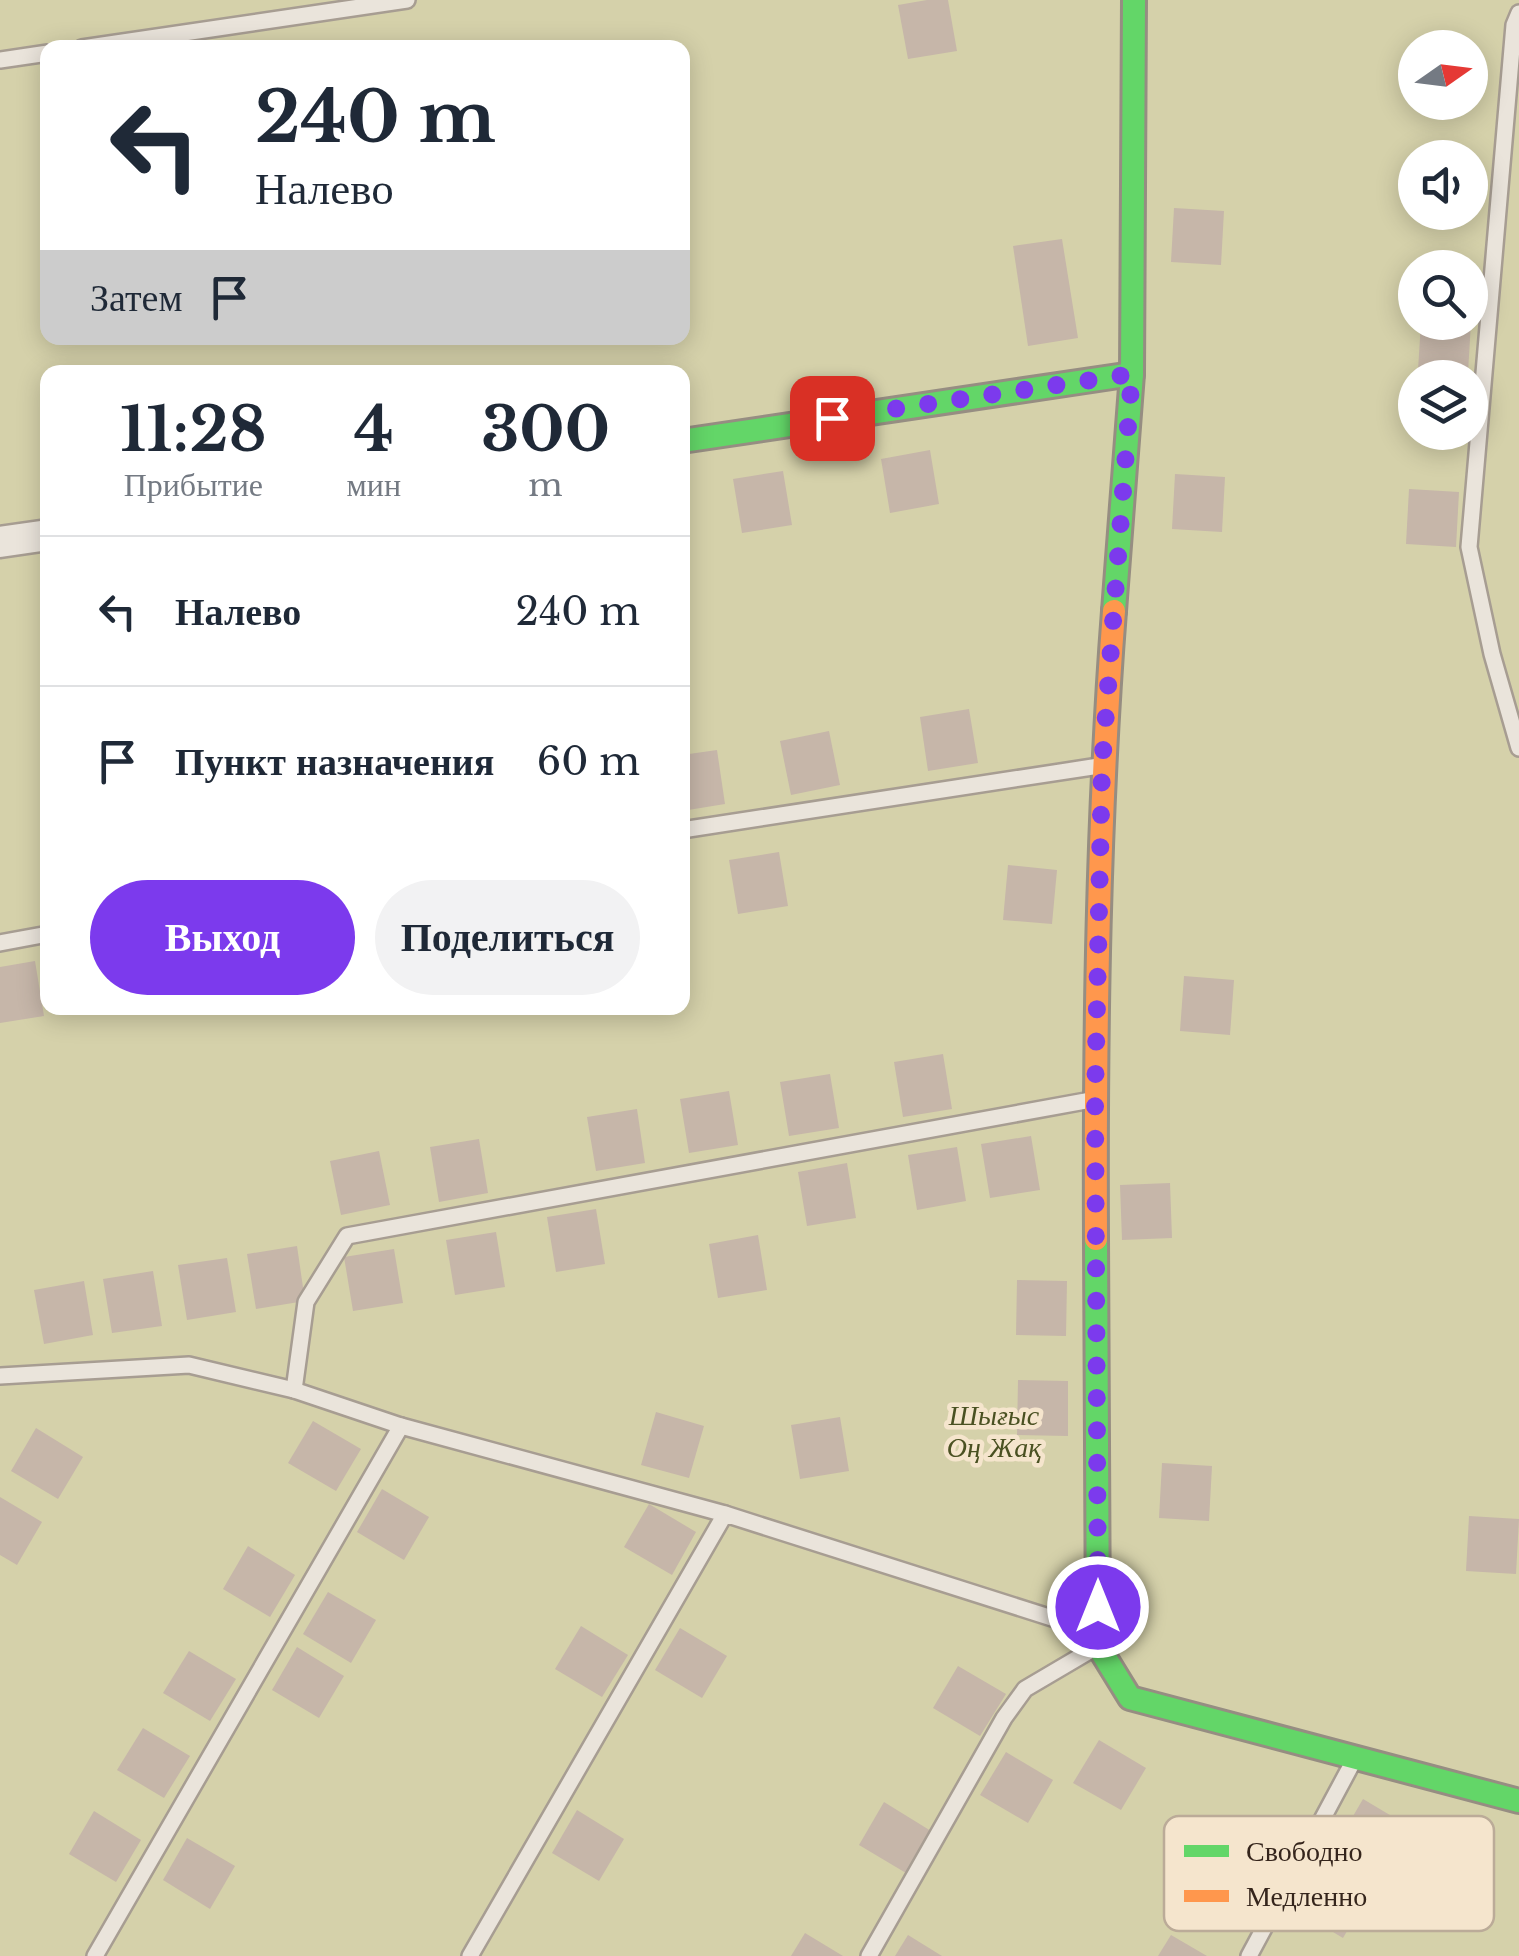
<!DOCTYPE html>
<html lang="ru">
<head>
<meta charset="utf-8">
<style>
  :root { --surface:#fff; --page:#f2f2f3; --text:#1f2937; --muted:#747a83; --line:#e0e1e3; --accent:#7c3aed }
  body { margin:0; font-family:"Libre Baskerville",serif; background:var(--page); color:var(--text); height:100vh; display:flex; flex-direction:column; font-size:38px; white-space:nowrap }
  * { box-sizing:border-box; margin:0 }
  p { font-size:32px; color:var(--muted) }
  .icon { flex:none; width:55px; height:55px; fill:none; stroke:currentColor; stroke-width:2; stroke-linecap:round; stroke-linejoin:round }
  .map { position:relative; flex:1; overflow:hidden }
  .details { position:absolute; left:40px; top:365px; width:650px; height:650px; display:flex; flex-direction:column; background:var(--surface); border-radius:20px; box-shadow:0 5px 25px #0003 }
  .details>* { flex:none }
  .guide { position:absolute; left:40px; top:40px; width:650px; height:305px; border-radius:20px; box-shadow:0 5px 25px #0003; background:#fff; color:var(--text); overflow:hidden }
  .needle { width:65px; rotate:76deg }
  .fabs { position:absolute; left:1398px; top:30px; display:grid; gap:20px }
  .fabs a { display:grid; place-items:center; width:90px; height:90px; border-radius:50%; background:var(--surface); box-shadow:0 5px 25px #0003; font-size:50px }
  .pin { position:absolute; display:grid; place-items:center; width:85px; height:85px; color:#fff; margin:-42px; border-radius:20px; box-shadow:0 5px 15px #0006 }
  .me { position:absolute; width:110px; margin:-55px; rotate:0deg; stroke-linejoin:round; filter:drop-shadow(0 0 8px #0008) }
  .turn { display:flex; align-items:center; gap:35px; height:210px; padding:0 50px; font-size:45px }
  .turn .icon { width:130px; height:130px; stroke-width:2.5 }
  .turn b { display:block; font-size:70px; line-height:85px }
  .then { display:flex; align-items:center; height:95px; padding:0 50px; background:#0003; gap:20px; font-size:38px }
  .eta { display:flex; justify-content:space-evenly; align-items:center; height:170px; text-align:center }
  .eta b { font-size:60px; font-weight:700; line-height:70px }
  .action { display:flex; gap:20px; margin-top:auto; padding:20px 50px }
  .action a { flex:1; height:115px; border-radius:60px; background:var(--accent); color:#fff; font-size:40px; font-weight:700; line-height:115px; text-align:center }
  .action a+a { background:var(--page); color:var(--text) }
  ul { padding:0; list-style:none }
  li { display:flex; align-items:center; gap:30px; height:150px; padding:0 50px; border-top:2px solid var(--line) }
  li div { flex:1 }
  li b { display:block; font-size:38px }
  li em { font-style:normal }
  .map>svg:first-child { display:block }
  .green { fill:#d5d1aa; fill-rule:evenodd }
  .building { fill:#c6b6a9 }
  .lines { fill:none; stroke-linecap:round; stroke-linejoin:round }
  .lane-casing { stroke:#a79d92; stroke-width:20 }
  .street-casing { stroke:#a79d92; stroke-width:35 }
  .fast-casing { stroke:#968d82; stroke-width:28 }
  .slow-casing { stroke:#968d82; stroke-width:28 }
  .lane { stroke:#eae4db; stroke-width:15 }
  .street { stroke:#eae4db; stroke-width:30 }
  .fast { stroke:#63d668; stroke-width:22 }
  .slow { stroke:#ff974d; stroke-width:22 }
  .route { stroke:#7c3aed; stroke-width:18; stroke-dasharray:0 32.4 }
  .labels { text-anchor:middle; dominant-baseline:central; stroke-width:9; stroke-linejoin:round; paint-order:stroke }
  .park-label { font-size:28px; font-style:italic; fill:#4a5122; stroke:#f5e5cd }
  .key { fill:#f5e5cd; stroke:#bbab98; stroke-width:2.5 }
  .key-label { font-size:28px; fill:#35251c }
</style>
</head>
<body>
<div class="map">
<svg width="1519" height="1956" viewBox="0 0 1519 1956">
  <rect width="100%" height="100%" fill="#e2d8c8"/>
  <path class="green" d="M0,0h1519v1956h-1519zM48,48h634v290h-634zM1415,48h55v54h-55zM1415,158h55v54h-55zM1415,268h55v54h-55zM48,372h634v636h-634zM1415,378h55v54h-55z"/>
  <g class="building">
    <polygon points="927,0 948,0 957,51 908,59 898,5"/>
    <polygon points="1174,208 1224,211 1221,265 1171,262"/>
    <polygon points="1062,239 1078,338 1028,346 1013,246"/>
    <polygon points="1421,322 1471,322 1468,373 1418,370"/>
    <polygon points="930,450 939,504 890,513 881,459"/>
    <polygon points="783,471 792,525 742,533 733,479"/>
    <polygon points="1175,474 1225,477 1222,532 1172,529"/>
    <polygon points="1409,489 1459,492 1456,547 1406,544"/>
    <polygon points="969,709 978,763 928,771 920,717"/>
    <polygon points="829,731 840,785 791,795 780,741"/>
    <polygon points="717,750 725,804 682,811 682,755"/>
    <polygon points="779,852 788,906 738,914 729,860"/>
    <polygon points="1008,865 1057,870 1052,924 1003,920"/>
    <polygon points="35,961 44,1016 0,1023 0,967"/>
    <polygon points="1184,976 1234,980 1230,1035 1180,1031"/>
    <polygon points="943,1054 952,1109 903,1117 894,1062"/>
    <polygon points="830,1074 839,1128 789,1136 780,1082"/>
    <polygon points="729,1091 738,1145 689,1153 680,1099"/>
    <polygon points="637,1109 645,1163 596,1171 587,1117"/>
    <polygon points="1031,1136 1040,1190 990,1198 981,1144"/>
    <polygon points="479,1139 488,1193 439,1202 430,1147"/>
    <polygon points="957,1147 966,1201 917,1210 908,1155"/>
    <polygon points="379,1151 390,1205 341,1215 330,1161"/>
    <polygon points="847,1163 856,1218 807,1226 798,1172"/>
    <polygon points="1170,1183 1172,1238 1122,1240 1120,1185"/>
    <polygon points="596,1209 605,1264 556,1272 547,1217"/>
    <polygon points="496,1232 505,1287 455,1295 446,1240"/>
    <polygon points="758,1235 767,1290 718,1298 709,1244"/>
    <polygon points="297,1246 305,1301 256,1309 247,1254"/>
    <polygon points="394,1249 403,1303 353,1311 344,1257"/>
    <polygon points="227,1258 236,1312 187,1320 178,1265"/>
    <polygon points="153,1271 162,1326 112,1333 103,1279"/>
    <polygon points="1017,1280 1067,1281 1066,1336 1016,1335"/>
    <polygon points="84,1281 93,1335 44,1344 34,1290"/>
    <polygon points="1018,1380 1068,1381 1068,1436 1017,1435"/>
    <polygon points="656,1412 704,1426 689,1478 641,1465"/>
    <polygon points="840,1417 849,1471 800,1479 791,1425"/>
    <polygon points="313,1421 361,1449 336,1491 288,1463"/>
    <polygon points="36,1428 83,1457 58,1499 11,1471"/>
    <polygon points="1162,1463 1212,1466 1209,1521 1159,1518"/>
    <polygon points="382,1489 429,1517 404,1560 357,1532"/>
    <polygon points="0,1497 42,1522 17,1565 0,1555"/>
    <polygon points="649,1504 696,1532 672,1575 624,1547"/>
    <polygon points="1469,1516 1519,1519 1516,1574 1466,1571"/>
    <polygon points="248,1546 295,1575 270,1617 223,1589"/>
    <polygon points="328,1592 376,1620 351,1663 303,1634"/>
    <polygon points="581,1626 628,1655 602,1697 555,1669"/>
    <polygon points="680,1628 727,1656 702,1698 655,1670"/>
    <polygon points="297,1647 344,1676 319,1718 272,1690"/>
    <polygon points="189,1651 236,1679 210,1721 163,1693"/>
    <polygon points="958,1666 1006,1694 980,1736 933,1708"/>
    <polygon points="143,1728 190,1756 164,1798 117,1770"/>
    <polygon points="1099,1740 1146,1768 1121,1810 1073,1783"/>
    <polygon points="1006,1752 1053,1780 1028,1823 980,1795"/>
    <polygon points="1363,1799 1410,1827 1385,1870 1338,1842"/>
    <polygon points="884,1802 931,1831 906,1873 859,1845"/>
    <polygon points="577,1810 624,1839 599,1881 552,1853"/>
    <polygon points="94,1811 141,1840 116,1882 69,1854"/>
    <polygon points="187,1838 235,1866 210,1909 163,1880"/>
    <polygon points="1320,1867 1368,1895 1343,1938 1296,1910"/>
    <polygon points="805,1933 843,1956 791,1956"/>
    <polygon points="908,1935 942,1956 895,1956"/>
    <polygon points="1171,1935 1207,1956 1158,1956"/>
  </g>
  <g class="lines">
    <defs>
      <g id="lane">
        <polyline points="1519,13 1514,25 1469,547 1492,654 1519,748"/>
        <polyline points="82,48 407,0"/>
        <polyline points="0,60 48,53"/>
        <polyline points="682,830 1099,766"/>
        <polyline points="0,943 48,934"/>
        <polyline points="0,1376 189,1365 294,1390 401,1426 725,1514"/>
        <polyline points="294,1390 306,1302 347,1236 1091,1100"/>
        <polyline points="95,1956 401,1426"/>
        <polyline points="470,1956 725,1514 1074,1625 1098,1646 1025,1689 1004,1718 869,1956"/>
        <polyline points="1249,1956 1354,1760"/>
      </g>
      <polyline id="street" points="0,542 48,535"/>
      <g id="fast">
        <polyline points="682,441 1132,374"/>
        <polyline points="1114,611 1132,374 1134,0"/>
        <polyline points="1096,1239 1098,1646 1130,1698 1519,1801"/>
      </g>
      <path id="slow" d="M1096,1239c-1,-209 2,-419 18,-628"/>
    </defs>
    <use href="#lane" class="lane-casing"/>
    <use href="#street" class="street-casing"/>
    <use href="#fast" class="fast-casing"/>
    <use href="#slow" class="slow-casing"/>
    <use href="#lane" class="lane"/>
    <use href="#street" class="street"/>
    <use href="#fast" class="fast"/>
    <use href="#slow" class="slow"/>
  </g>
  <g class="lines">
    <polyline class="route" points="832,418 1132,374 1102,766 1095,1099 1098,1607"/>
  </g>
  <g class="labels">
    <g class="park-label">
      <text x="994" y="1415">Шығыс<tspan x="994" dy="32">Оң Жақ</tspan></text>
    </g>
  </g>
  <rect x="1164" y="1816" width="330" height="115" rx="15" class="key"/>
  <rect x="1184" y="1845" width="45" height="12" fill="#63d668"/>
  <rect x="1184" y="1890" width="45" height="12" fill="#ff974d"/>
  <g class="key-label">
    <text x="1246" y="1861">Свободно</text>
    <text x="1246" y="1906">Медленно</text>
  </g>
</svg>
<div class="fabs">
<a><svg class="needle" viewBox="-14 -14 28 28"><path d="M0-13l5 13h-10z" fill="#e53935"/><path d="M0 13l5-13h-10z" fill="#747a83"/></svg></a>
<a><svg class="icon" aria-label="sound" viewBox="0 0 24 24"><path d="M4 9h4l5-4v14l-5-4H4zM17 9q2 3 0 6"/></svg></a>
<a><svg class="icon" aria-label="search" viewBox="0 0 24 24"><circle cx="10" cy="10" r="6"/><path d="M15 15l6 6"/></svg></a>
<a><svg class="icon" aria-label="layers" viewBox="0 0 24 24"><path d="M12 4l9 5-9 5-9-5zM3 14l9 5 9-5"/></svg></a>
</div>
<div class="pin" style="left:832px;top:418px;background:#d93025"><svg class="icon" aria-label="arrive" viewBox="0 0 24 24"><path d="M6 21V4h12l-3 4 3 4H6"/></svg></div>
<svg class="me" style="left:1098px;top:1607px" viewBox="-20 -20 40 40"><circle r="17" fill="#7c3aed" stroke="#fff" stroke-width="3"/><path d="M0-11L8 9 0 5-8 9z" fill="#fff"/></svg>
<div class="guide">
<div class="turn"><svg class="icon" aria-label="left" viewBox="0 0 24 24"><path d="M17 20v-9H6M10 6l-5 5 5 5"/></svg><div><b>240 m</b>Налево</div></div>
<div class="then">Затем<svg class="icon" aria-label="arrive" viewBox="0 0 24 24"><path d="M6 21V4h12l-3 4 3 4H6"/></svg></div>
</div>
<section class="details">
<div class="eta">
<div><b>11:28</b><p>Прибытие</p></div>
<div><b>4</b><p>мин</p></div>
<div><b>300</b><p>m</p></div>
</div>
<ul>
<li><svg class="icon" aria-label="left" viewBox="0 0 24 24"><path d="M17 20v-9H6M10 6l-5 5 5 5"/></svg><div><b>Налево</b></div><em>240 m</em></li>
<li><svg class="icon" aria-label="arrive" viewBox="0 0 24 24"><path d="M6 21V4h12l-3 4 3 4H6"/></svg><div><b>Пункт назначения</b></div><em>60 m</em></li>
</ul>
<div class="action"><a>Выход</a><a>Поделиться</a></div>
</section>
</div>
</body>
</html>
